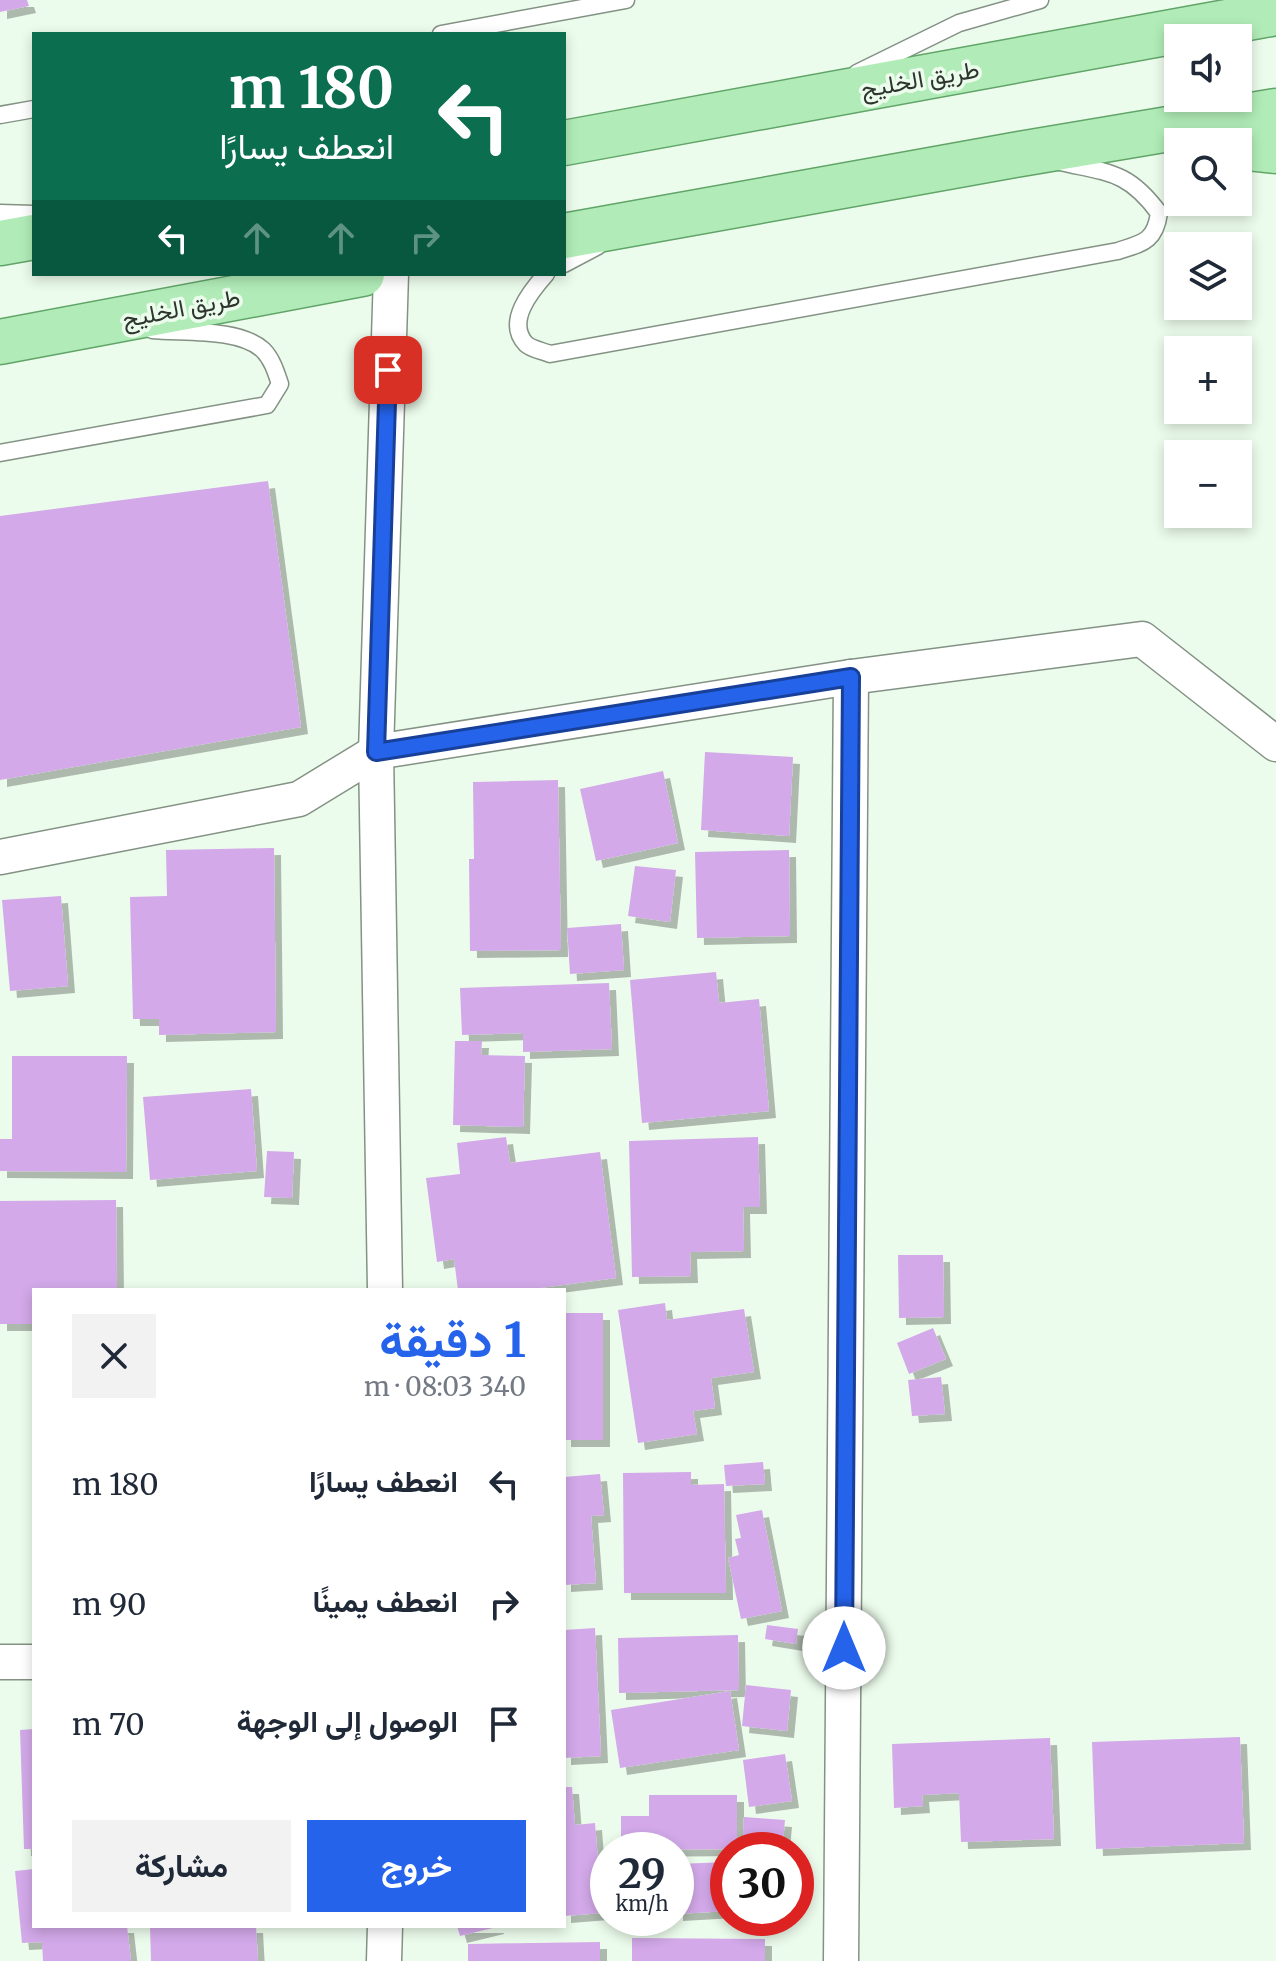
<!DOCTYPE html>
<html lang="ar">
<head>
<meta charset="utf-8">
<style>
  :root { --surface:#fff; --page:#f2f2f3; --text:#1f2937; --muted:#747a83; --accent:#2563eb }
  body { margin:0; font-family:Merriweather,Vazirmatn,serif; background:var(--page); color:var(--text); direction:rtl; height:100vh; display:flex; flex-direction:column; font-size:30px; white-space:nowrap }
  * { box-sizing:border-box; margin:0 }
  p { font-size:26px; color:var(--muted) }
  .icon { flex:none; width:44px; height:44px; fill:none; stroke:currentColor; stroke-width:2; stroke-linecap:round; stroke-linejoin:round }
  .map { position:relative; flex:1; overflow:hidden; direction:ltr }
  .sheet { position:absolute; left:32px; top:1288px; width:534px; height:640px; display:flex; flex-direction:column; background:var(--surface); border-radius:0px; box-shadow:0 4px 12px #0003; direction:rtl }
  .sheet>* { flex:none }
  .guide { position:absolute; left:32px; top:32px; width:534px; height:244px; border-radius:0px; box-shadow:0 4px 12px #0003; direction:rtl; background:#0b6e4f; color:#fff; overflow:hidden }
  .tools { position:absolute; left:1164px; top:24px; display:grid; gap:16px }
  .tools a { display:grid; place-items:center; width:88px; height:88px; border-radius:0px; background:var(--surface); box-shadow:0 4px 12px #0003; font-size:40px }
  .speed { position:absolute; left:590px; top:1832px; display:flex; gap:16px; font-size:40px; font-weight:700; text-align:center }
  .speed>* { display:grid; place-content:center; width:104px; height:104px; border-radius:50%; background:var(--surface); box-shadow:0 4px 12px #0003; line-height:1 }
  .speed small { font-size:20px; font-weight:400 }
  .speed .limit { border:12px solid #d22; background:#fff; color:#111 }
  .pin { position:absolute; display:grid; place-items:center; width:68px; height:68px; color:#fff; margin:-34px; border-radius:16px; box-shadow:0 4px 12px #0006 }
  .me { position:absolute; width:88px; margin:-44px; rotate:0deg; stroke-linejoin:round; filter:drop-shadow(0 0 6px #0008) }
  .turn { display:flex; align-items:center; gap:28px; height:168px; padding:0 40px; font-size:36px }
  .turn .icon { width:104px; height:104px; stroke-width:2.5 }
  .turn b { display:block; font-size:56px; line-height:68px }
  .lanes { display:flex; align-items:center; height:76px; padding:0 40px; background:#0003; justify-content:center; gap:40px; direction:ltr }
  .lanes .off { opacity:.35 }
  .round { display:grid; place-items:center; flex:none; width:84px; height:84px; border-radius:0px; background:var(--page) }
  .summary { display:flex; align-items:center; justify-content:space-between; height:136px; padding:0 40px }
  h1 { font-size:48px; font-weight:700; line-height:60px; color:var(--accent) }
  .button { display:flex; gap:16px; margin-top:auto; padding:16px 40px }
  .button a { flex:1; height:92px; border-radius:0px; background:var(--accent); color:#fff; font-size:32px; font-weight:700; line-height:92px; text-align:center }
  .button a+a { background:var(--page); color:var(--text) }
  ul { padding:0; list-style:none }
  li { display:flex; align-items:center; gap:24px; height:120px; padding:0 40px }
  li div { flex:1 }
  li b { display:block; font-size:30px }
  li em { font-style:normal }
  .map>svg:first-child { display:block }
  .building { fill:#d3a9e9; filter:url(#shadow) }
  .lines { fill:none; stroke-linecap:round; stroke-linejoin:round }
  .lane-casing { stroke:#839284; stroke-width:19 }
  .street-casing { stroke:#839284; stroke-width:37 }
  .primary-casing { stroke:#61a468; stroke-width:47 }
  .lane { stroke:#fff; stroke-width:16 }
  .street { stroke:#fff; stroke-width:34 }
  .primary { stroke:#b1ecb8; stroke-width:44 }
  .route-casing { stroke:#184099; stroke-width:20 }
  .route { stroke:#2563eb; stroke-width:14 }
  .labels { text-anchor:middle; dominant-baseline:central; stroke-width:7; stroke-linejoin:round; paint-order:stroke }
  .street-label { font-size:24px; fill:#2e342e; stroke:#ecfcec }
</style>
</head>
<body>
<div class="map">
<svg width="1276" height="1961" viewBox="0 0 1276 1961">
  <defs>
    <filter id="shadow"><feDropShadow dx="7" dy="7" stdDeviation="0" flood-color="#0004"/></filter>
  </defs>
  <rect width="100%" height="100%" fill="#ecfcec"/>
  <g class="building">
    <polygon points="0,0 27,0 29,6 0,12"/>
    <polygon points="268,481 301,727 0,780 0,516"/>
    <polygon points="705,752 793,757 789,836 701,830"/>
    <polygon points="663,771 678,843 596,861 580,789"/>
    <polygon points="558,780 561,950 470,951 469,859 474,859 473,782"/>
    <polygon points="274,848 276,1032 159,1035 159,1019 133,1019 130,897 167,896 166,850"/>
    <polygon points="789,850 790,936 697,938 695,852"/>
    <polygon points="635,866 676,870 670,922 628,916"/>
    <polygon points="61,896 68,986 10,991 2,900"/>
    <polygon points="621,924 624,970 570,974 567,928"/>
    <polygon points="716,972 719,1003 759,999 769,1111 642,1123 630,980"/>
    <polygon points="609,983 612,1049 523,1052 523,1033 462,1035 460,988"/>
    <polygon points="455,1041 482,1041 481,1055 525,1056 523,1127 453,1125"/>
    <polygon points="12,1056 127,1056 126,1172 0,1171 0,1139 12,1139"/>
    <polygon points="251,1089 257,1171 150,1180 143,1097"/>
    <polygon points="506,1137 510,1163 600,1152 616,1278 524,1290 458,1290 454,1259 437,1262 426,1178 460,1174 457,1143"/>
    <polygon points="758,1137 760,1207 743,1207 744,1251 690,1252 691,1276 632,1277 629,1141"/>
    <polygon points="267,1151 294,1152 292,1198 264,1197"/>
    <polygon points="116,1200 117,1290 34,1290 34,1324 0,1324 0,1201"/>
    <polygon points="898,1255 943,1255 944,1317 899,1318"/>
    <polygon points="665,1303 667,1320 744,1309 754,1372 711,1378 715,1408 693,1411 697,1434 638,1443 618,1310"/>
    <rect x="564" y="1313" width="39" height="127"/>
    <polygon points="933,1328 946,1359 909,1374 897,1343"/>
    <polygon points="941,1377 945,1414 912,1416 908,1380"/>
    <polygon points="763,1462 765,1484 726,1486 724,1465"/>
    <polygon points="691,1472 691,1485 724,1484 726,1593 624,1593 623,1473"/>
    <polygon points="600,1474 604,1515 591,1516 596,1583 564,1585 564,1477"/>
    <polygon points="762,1510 782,1611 741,1619 728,1558 739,1555 735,1539 741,1538 736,1515"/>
    <polygon points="767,1625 798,1629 796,1644 765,1639"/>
    <polygon points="595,1628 601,1756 564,1758 564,1630"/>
    <polygon points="738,1635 739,1690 619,1693 618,1638"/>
    <polygon points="746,1685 791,1690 787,1731 742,1726"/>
    <polygon points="730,1691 739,1750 620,1768 611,1710"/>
    <polygon points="34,1729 34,1849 24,1849 20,1730"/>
    <polygon points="1240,1737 1244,1843 1096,1849 1092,1742"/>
    <polygon points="1050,1738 1054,1839 961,1842 959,1793 922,1795 923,1806 894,1808 892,1744"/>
    <polygon points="785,1754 792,1801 749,1807 743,1760"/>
    <polygon points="564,1787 572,1787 575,1825 595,1823 602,1913 564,1916"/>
    <polygon points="649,1795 737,1795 737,1849 621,1850 621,1816 649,1816"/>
    <polygon points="744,1817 785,1820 783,1841 743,1837"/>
    <polygon points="728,1862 728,1911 676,1914 676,1864"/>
    <polygon points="34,1869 34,1926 127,1926 131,1961 43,1961 42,1942 22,1943 15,1871"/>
    <polygon points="150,1926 256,1926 258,1961 151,1961"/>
    <polygon points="457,1926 497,1926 497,1927 460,1936"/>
    <polygon points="632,1938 765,1939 765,1961 632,1961"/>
    <polygon points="600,1942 600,1961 468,1961 468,1944"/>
  </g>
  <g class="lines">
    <defs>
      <g id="lane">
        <polyline points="441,34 626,0"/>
        <polyline points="857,73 959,23 1040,0"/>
        <polyline points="0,115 34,109"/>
        <polyline points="0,213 34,214"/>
        <polyline points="564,264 598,246"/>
        <path d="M546,274c-15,17 -41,48 -20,70 5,5 17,7 24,10l568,-103c24,-8 37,-9 41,-38 -31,-42 -50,-40 -99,-51"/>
        <path d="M0,453l267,-48 13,-21c-4,-12 -8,-25 -17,-34 -24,-22 -79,-17 -111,-20"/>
      </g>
      <g id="street">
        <polyline points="0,857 299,799 376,752 851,677 1142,639 1276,744"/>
        <polyline points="385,1290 376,752 391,274"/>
        <polyline points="0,1662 34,1662"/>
        <polyline points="384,1961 385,1926"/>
        <polyline points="841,1961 851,677"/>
      </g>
      <g id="primary">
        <polyline points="564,143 1276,13"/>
        <polyline points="1238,147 1276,151"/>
        <polyline points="564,236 1020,154 1276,111"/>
        <polyline points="0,243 34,237"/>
        <polyline points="0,342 362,274"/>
      </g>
    </defs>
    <use href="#lane" class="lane-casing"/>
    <use href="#street" class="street-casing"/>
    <use href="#primary" class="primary-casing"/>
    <use href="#lane" class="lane"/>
    <use href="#street" class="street"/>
    <use href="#primary" class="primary"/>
  </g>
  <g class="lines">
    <defs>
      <polyline id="route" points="388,370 376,752 851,677 844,1648"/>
    </defs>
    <use href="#route" class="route-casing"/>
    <use href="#route" class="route"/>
  </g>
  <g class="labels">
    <g class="street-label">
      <text transform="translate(920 79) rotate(-10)">طريق الخليج</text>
      <text transform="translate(181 308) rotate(-11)">طريق الخليج</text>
    </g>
  </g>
</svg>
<div class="tools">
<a><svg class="icon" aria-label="sound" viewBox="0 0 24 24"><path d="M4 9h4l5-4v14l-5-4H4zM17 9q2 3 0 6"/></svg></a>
<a><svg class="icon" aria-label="search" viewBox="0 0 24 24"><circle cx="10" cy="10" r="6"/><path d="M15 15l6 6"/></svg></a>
<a><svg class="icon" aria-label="layers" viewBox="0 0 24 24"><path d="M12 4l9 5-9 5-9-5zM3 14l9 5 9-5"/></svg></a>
<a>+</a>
<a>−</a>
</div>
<div class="speed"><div>29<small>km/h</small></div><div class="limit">30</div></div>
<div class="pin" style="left:388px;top:370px;background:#d93025"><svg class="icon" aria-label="arrive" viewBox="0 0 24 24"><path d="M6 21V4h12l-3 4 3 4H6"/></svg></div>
<svg class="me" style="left:844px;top:1648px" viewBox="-20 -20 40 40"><circle r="19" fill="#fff"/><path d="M0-13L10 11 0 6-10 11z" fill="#2563eb"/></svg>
<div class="guide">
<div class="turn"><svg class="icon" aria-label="left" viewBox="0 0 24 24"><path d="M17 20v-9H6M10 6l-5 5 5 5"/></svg><div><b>180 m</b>انعطف يسارًا</div></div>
<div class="lanes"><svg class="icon" aria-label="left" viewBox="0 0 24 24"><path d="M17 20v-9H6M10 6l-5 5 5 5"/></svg><svg class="icon off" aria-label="ahead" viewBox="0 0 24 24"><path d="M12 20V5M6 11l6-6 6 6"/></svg><svg class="icon off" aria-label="ahead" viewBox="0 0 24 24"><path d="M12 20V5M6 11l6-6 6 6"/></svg><svg class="icon off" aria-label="right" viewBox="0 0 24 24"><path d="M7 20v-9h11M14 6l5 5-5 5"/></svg></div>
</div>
<section class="sheet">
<div class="summary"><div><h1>1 دقيقة</h1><p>340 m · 08:03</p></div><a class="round"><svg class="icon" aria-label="close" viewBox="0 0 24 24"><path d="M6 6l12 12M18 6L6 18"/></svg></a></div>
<ul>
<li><svg class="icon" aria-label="left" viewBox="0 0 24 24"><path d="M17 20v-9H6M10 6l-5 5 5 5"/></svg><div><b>انعطف يسارًا</b></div><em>180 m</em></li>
<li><svg class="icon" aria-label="right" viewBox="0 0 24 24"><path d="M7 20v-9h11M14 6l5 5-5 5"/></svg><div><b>انعطف يمينًا</b></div><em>90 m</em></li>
<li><svg class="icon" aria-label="arrive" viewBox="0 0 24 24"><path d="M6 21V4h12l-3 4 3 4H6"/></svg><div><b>الوصول إلى الوجهة</b></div><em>70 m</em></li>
</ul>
<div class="button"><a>خروج</a><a>مشاركة</a></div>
</section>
</div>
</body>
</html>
